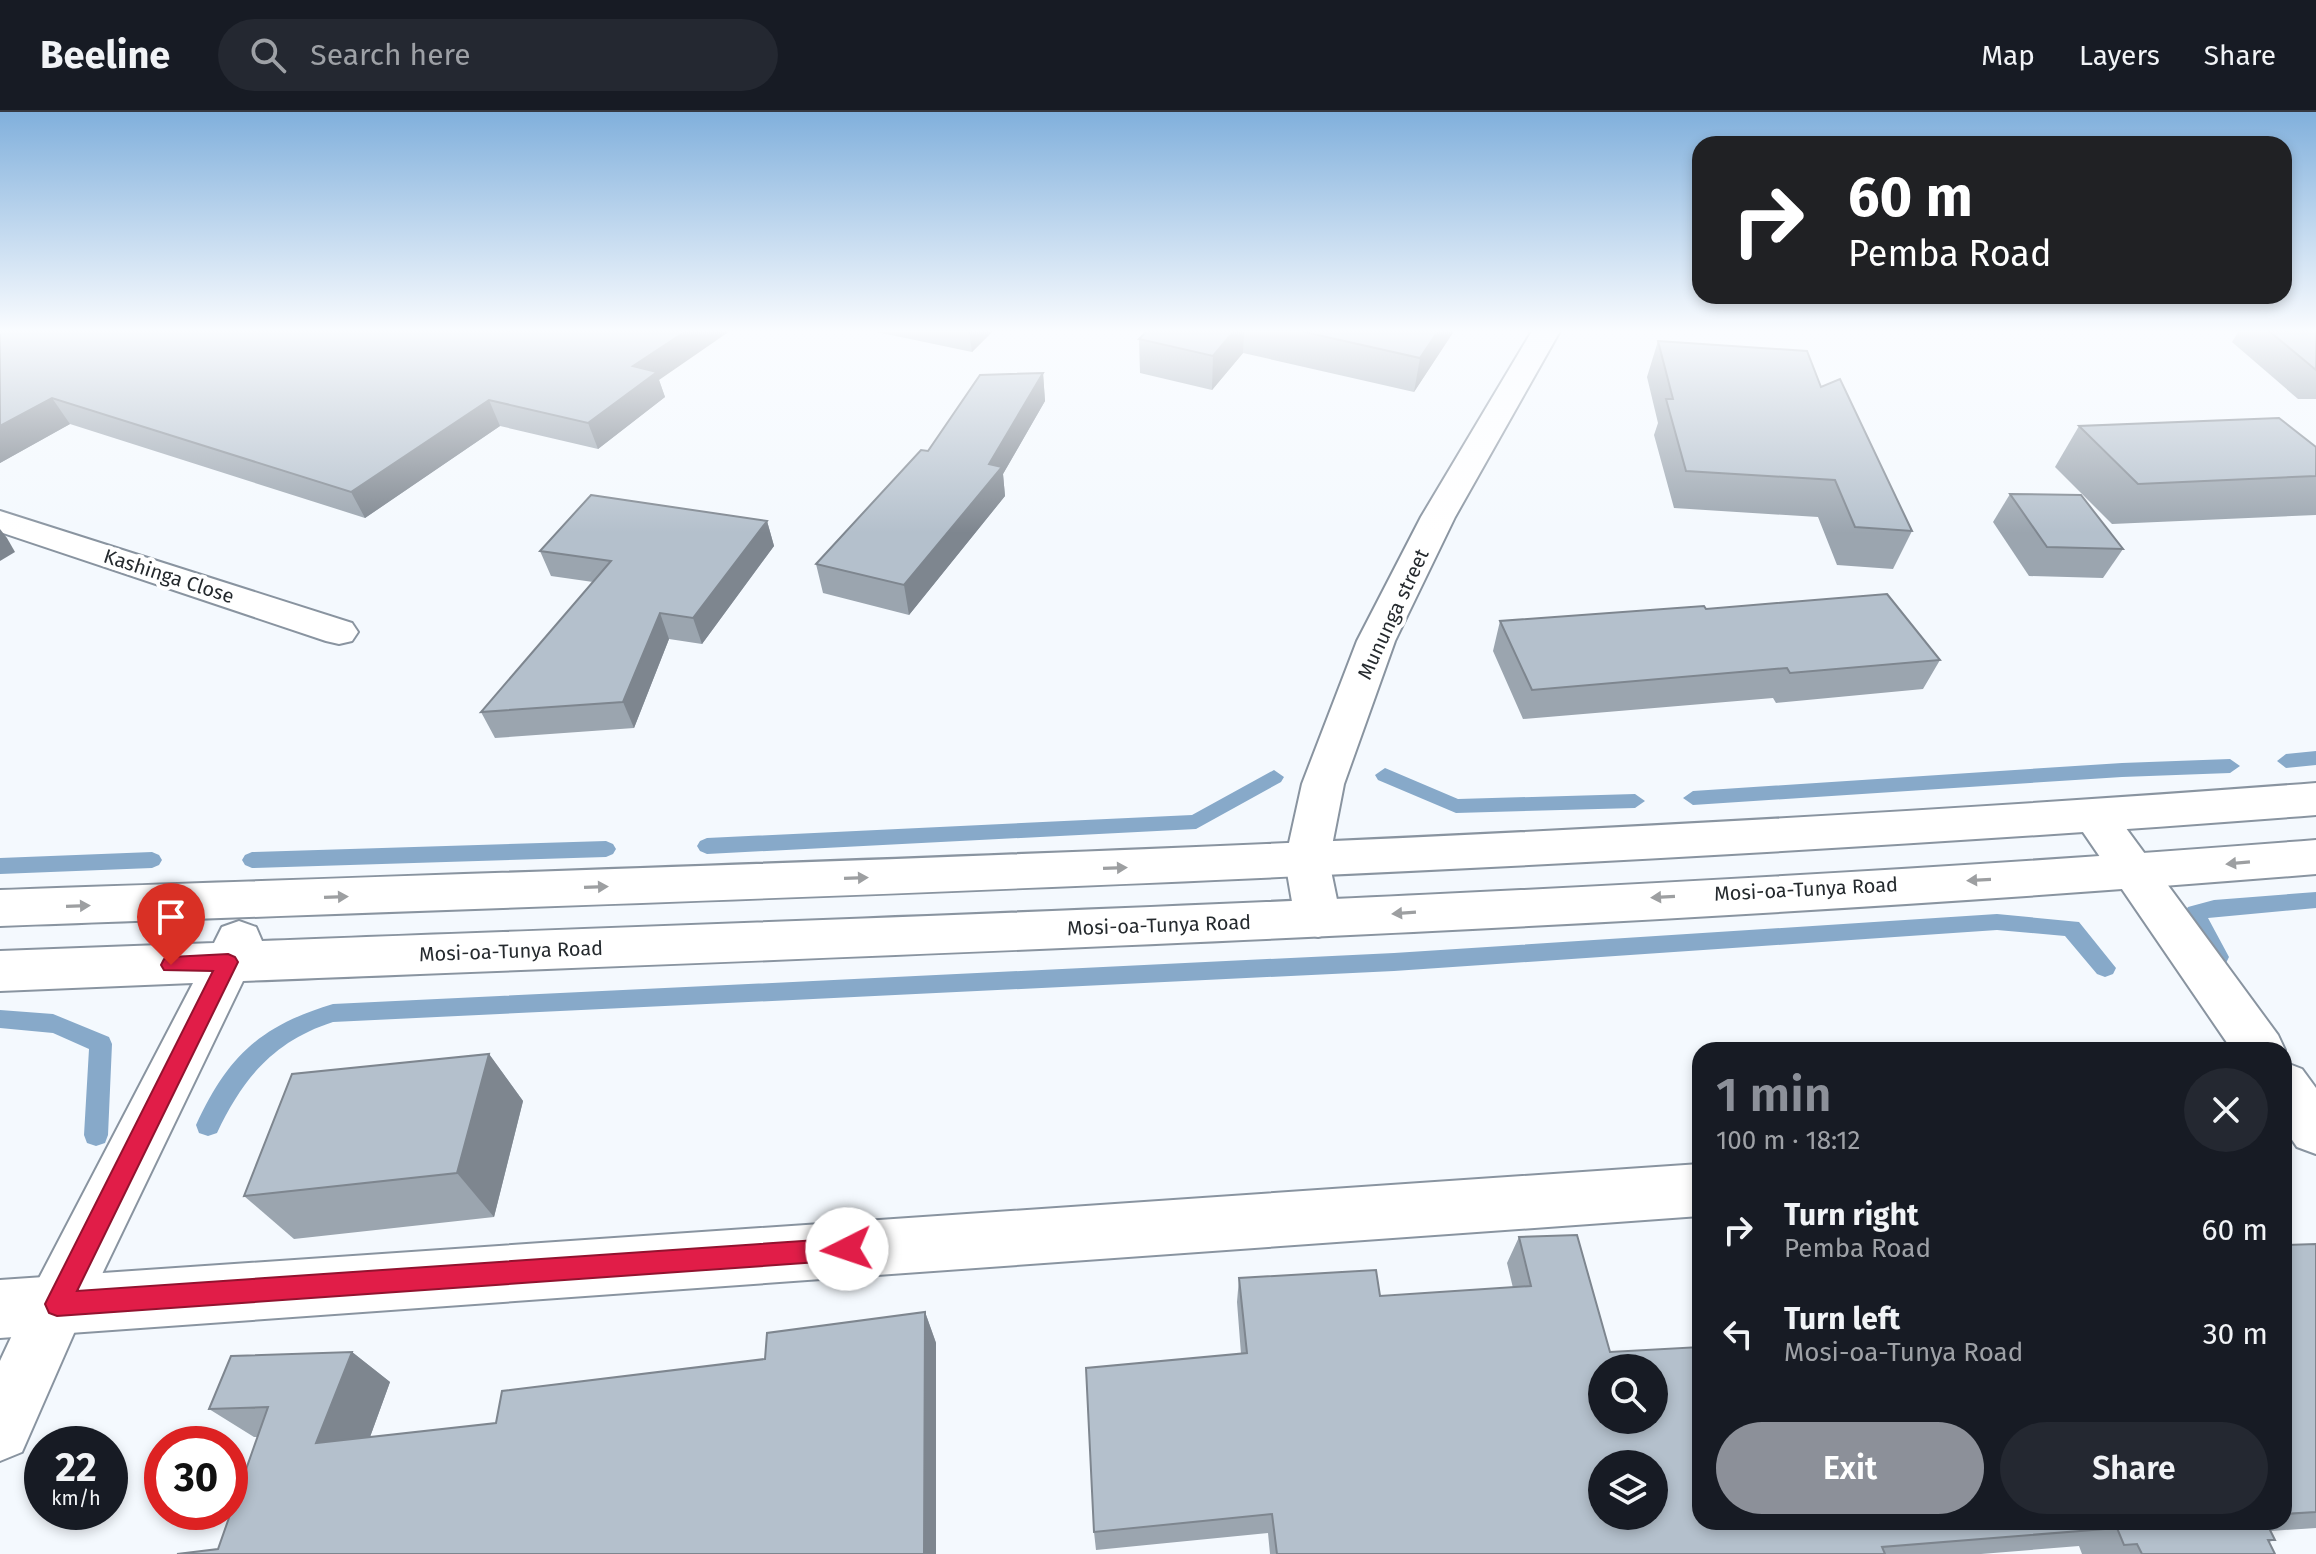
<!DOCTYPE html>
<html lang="en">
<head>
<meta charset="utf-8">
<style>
  :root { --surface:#171b24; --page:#242831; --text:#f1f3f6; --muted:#9ea1a6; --line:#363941; --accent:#8c9099 }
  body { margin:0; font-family:"Fira Sans",sans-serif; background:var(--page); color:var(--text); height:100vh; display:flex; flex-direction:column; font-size:30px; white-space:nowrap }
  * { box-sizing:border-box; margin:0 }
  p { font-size:26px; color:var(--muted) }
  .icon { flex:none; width:44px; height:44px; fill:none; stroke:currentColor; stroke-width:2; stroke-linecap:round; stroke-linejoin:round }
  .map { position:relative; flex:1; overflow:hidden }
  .details { position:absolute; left:1692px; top:930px; width:600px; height:488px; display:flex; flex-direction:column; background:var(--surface); border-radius:24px; box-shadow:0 4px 12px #0003 }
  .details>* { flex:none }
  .top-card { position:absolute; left:1692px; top:24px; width:600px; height:168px; border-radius:24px; box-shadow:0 4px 12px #0003; background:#202124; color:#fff; overflow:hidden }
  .controls { position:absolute; left:1588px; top:1242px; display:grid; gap:16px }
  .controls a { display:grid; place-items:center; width:80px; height:80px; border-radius:50%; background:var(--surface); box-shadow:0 4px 12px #0003; font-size:40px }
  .speed { position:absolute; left:24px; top:1314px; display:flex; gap:16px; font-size:40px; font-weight:700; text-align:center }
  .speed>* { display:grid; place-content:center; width:104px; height:104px; border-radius:50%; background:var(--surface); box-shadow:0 4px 12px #0003; line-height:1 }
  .speed small { font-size:20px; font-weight:400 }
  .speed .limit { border:12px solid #d22; background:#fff; color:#111 }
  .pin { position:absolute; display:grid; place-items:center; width:68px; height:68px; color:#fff; margin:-82px -34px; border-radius:50% 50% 50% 0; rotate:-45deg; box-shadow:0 0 8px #0007 }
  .pin .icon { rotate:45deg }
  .me { position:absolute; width:88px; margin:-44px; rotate:266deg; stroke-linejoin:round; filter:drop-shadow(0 0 6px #0008) }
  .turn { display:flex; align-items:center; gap:28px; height:168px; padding:0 24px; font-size:36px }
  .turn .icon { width:104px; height:104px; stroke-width:2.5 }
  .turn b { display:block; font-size:56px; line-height:68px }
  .round { display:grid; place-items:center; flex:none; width:84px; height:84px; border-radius:42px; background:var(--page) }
  .summary { display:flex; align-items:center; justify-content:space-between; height:136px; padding:0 24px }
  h1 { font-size:48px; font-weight:600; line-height:60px; color:var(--accent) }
  .cta { display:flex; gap:16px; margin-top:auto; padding:16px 24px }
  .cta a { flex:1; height:92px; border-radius:48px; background:var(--accent); color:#fff; font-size:32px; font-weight:600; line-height:92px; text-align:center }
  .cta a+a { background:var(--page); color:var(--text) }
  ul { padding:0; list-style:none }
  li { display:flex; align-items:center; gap:24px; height:104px; padding:0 24px }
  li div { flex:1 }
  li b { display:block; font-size:30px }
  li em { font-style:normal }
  header { display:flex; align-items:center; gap:48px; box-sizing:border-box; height:112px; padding:0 40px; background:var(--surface); border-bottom:2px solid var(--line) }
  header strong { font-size:38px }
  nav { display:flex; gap:44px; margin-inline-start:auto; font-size:28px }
  .search { width:560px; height:72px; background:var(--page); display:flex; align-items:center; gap:20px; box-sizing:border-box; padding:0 28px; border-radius:44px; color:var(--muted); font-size:30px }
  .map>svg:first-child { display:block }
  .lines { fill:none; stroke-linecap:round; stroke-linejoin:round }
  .stream { fill:#87a9c9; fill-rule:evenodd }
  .street-casing { stroke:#8994a0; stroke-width:4 }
  .secondary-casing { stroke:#8994a0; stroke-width:4 }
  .street { fill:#fff; fill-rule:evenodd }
  .secondary { fill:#fff; fill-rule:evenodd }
  .wall { fill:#9ba5af }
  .shaded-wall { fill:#7e868f }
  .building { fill:#b4c0cc; stroke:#7e868f; stroke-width:2; fill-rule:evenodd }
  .oneway { fill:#9d9fa1 }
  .route { fill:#e11d48; stroke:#92132f; stroke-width:2 }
  .labels { text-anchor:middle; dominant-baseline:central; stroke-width:8; stroke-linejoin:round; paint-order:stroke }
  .street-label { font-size:20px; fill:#252a2e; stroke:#fff }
</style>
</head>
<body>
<header>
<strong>Beeline</strong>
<div class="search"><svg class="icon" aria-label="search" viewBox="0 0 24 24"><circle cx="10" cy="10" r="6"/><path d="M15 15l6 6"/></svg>Search here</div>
<nav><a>Map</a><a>Layers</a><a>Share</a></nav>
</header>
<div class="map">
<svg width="2316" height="1442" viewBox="0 0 2316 1442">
  <rect width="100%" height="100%" fill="#f4f9fe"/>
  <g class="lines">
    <g class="stream">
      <polygon points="2316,639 2316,653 2286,656 2277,649 2286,642"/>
      <polygon points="2230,647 2240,654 2230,661 2122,665 1693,693 1683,686 1693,679 2122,651"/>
      <polygon points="1385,656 1458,687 1635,682 1645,689 1635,696 1456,701 1378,668 1375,663"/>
      <polygon points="1274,658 1284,665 1281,670 1196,717 707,742 700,739 697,734 700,729 707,726 1192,703"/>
      <polygon points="606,729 613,732 616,737 613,742 606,745 252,756 245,753 242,748 245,743 252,740"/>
      <polygon points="152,740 159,743 162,748 159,753 152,756 0,762 0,746"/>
      <polygon points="2316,780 2316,796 2208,806 2229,845 2226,851 2218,854 2210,851 2184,801 2188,795 2214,788"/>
      <path d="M1997,802l82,8 37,46 -3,6 -8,3 -8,-3 -32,-38 -68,-6 -603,41 -1061,51c-59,19 -90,56 -116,111l-9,3 -9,-3 -3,-8c32,-69 64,-99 137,-121l1061,-51z"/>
      <polygon points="0,898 53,902 109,925 112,932 108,1023 105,1031 96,1034 87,1031 84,1023 89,937 53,921 0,916"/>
    </g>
    <defs>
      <g id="street">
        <polygon points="1532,219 1560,219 1455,405 1395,529 1344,672 1329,749 1341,807 1334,820 1318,825 1302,820 1295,807 1285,749 1302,672 1357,529 1421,405"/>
        <polygon points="0,399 352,511 358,520 352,529 339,532 326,529 0,420"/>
        <polygon points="2094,688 2109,693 2278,923 2285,938 2284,941 2284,938 2232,938 2072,704 2079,693"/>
        <polygon points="2284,950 2302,957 2316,976 2316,1042 2297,1035 2284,1016"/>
        <polygon points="1700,1052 1700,1104 0,1226 0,1168"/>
      </g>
      <g id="secondary">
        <path d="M2316,671v32c-771,60 -1544,83 -2316,111v-36c772,-27 1545,-48 2316,-107z"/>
        <path d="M2316,728v34c-690,57 -1382,79 -2073,107l-165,343 -56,128 -22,9v-100l36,-77 157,-301 -193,8v-40l214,-8 8,-16 17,-6 17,6 6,14c685,-26 1371,-47 2054,-101z"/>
      </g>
    </defs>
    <use href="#street" class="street-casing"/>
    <use href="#secondary" class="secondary-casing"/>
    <use href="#street" class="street"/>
    <use href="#secondary" class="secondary"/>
  </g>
  <g class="wall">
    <polygon points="0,219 659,268 665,285 598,337 500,314 365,406 70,312 0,351"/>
    <polygon points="872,219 993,219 972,240"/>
    <polygon points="1147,219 1454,219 1414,280 1243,241 1212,278 1140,261 1139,227"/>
    <polygon points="2239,219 2316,219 2316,287 2298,287 2232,230"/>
    <polygon points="1658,229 1821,275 1912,419 1893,457 1837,453 1818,405 1674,396 1654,323 1658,311 1647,265"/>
    <polygon points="1043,261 1045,289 1003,362 1005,384 909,503 823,481 816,452 928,339"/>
    <polygon points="2079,314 2316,335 2316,403 2112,412 2055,355"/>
    <polygon points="2010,382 2123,437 2103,466 2029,464 1993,410"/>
    <polygon points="767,409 774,434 702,532 669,527 634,616 495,626 481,600 593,470 551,464 540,439"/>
    <polygon points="1706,497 1940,548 1923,577 1776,591 1773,586 1523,607 1493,539 1500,509"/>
    <polygon points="489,942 523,989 494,1105 294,1127 244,1084"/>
    <polygon points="1519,1125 1610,1240 1700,1410 2284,1410 2284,1133 2316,1132 2316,1416 2270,1419 2275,1428 2269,1430 2275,1442 2082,1442 2079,1434 1981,1442 1270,1442 1268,1421 1096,1438 1094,1420 1241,1242 1237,1190 1239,1166 1380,1184 1513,1176 1507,1151"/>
    <polygon points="925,1200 936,1231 218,1437 258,1325 254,1325 209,1297 352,1240 390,1270 370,1325 496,1311 765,1247"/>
  </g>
  <g class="shaded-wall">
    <polygon points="686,219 730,219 659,268 665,285 598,337 588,311 633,254"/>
    <polygon points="969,219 993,219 972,240"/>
    <polygon points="1234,219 1244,219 1243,241 1212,278 1213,244"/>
    <polygon points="1438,219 1454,219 1414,280 1420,246"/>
    <polygon points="1043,261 1045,289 1003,362 1005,384 909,503 904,473 989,352"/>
    <polygon points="52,286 70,312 0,351 0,314"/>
    <polygon points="489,288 500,314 365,406 351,380"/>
    <polygon points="767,409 774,434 702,532 693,506"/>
    <polygon points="0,417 7,426 15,440 0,449"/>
    <polygon points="660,501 669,527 634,616 623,590"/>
    <polygon points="489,942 523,989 494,1105 457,1061"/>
    <polygon points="925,1200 936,1231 936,1442 924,1442"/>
    <polygon points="352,1240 390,1270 358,1358 316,1331"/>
  </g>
  <g class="building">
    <polygon points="0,219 686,219 633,254 657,260 588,311 489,288 351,380 52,286 0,314"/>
    <polygon points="1147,219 1234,219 1213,244 1139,227"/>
    <polygon points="1300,219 1438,219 1420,246"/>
    <polygon points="2269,219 2316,219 2316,258"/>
    <polygon points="1658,229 1807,239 1821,275 1840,267 1912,419 1855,415 1835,368 1686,359 1666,287 1673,287"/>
    <polygon points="1043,261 989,352 1002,355 904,473 816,452 921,338 928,339 980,263"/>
    <polygon points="2279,306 2316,335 2316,364 2138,372 2079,314"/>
    <polygon points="2010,382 2081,383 2123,437 2047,435"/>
    <polygon points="591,383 767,409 693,506 660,501 623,590 481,600 611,449 540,439"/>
    <polygon points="1887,482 1940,548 1790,561 1787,556 1532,578 1500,509 1704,494 1706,497"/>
    <polygon points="489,942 457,1061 244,1084 292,962"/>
    <path d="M1577,1123l33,117 90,-5v175h566l9,18h-7l7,14h-133l-5,-10 -13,1 -7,-17 -235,19 3,7h-608l-5,-40 -178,18 -8,-164 161,-15 -8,-75 137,-8 4,26 151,-10 -12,-49zM1602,1256h52v52h-52zM1602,1352h52v52h-52z"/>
    <polygon points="2316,1132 2316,1400 2284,1402 2284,1133"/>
    <polygon points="925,1200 924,1442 177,1442 218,1437 268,1295 209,1297 231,1244 352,1240 316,1331 496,1311 502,1279 765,1247 767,1221"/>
  </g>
  <defs><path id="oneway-solid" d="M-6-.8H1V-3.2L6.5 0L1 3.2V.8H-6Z" transform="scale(2)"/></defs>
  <g class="oneway">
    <use href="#oneway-solid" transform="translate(2238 751) rotate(175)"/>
    <use href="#oneway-solid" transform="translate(1115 756) rotate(-2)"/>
    <use href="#oneway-solid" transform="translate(856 766) rotate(-2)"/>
    <use href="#oneway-solid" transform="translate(1979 768) rotate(177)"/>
    <use href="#oneway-solid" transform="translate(596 775) rotate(-2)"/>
    <use href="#oneway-solid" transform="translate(336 785) rotate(-2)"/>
    <use href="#oneway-solid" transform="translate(1663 785) rotate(177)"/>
    <use href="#oneway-solid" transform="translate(78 794) rotate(-2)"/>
    <use href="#oneway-solid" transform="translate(1404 801) rotate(176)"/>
  </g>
  <linearGradient id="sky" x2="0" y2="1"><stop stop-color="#81b0dc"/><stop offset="0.52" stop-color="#fafcff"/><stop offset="1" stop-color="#fafcff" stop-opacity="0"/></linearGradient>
  <rect width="2316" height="421" fill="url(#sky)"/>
  <polygon class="route" points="228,842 235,845 238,850 77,1179 847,1126 856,1129 859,1137 856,1145 847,1148 57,1204 49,1201 45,1192 49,1184 213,859 164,858 161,853 164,847 171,845"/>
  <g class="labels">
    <g class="street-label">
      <text transform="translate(169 464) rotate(18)">Kashinga Close</text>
      <text transform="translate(1393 502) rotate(-65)">Mununga street</text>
      <text transform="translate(1806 777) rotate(-3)">Mosi-oa-Tunya Road</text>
      <text transform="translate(1159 813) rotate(-2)">Mosi-oa-Tunya Road</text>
      <text transform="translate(511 839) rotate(-2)">Mosi-oa-Tunya Road</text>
    </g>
  </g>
</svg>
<div class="controls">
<a><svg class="icon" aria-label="search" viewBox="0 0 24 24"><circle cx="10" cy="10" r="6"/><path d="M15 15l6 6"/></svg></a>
<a><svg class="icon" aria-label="layers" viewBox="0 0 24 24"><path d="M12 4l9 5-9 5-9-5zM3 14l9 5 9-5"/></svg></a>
</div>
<div class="speed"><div>22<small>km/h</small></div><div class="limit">30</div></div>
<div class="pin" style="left:171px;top:853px;background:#d93025"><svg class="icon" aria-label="arrive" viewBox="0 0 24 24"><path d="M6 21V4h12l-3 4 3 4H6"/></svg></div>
<svg class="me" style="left:847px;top:1137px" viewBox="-20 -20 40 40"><circle r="19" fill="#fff"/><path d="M0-13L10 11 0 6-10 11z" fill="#e11d48"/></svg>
<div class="top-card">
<div class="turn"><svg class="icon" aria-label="right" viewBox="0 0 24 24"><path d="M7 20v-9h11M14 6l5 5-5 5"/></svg><div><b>60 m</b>Pemba Road</div></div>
</div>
<section class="details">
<div class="summary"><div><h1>1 min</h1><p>100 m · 18:12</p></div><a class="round"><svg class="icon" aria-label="close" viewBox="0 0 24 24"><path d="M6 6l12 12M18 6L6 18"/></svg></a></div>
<ul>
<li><svg class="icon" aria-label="right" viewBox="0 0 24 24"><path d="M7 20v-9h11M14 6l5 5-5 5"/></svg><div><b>Turn right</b><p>Pemba Road</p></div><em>60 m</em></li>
<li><svg class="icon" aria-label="left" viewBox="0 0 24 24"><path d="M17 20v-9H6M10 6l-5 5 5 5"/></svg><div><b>Turn left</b><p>Mosi-oa-Tunya Road</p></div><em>30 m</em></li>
</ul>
<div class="cta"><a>Exit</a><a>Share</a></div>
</section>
</div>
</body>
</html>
